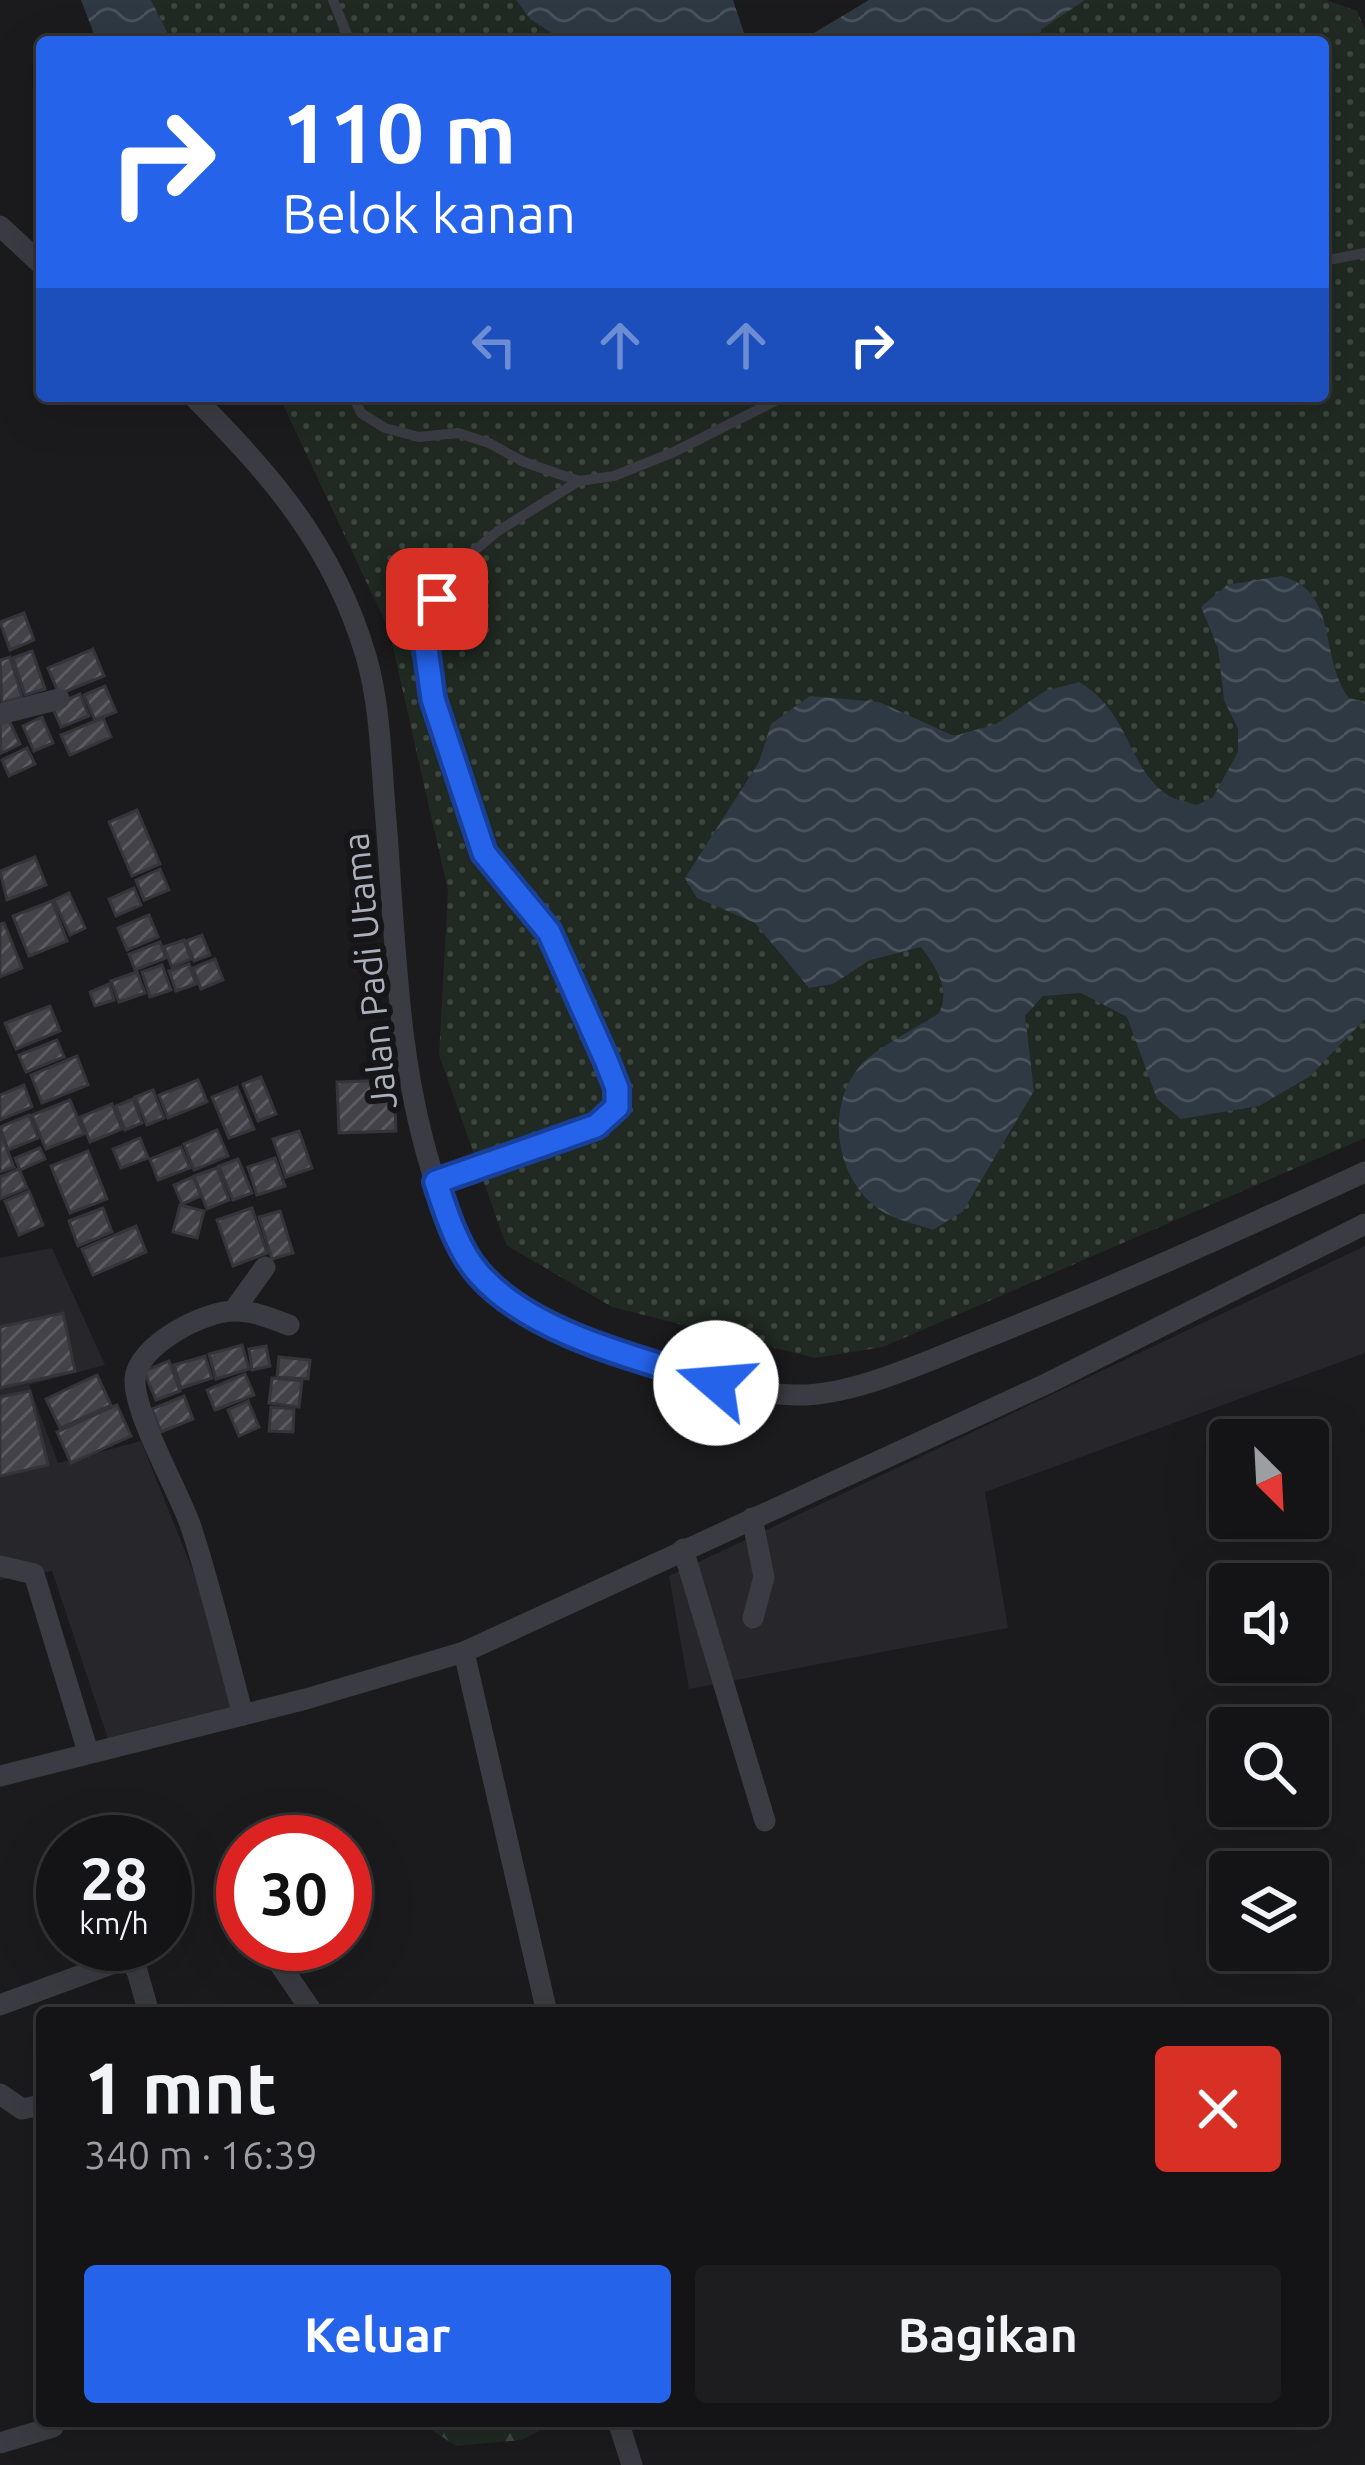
<!DOCTYPE html>
<html lang="id">
<head>
<meta charset="utf-8">
<style>
  :root { --surface:#141416; --page:#1d1d1f; --text:#f1f3f6; --muted:#9d9ea1; --line:#333335; --accent:#2563eb }
  body { margin:0; font-family:Ubuntu,sans-serif; background:var(--page); color:var(--text); height:100vh; display:flex; flex-direction:column; font-size:45px; white-space:nowrap }
  * { box-sizing:border-box; margin:0 }
  p { font-size:39px; color:var(--muted) }
  .icon { flex:none; width:66px; height:66px; fill:none; stroke:currentColor; stroke-width:2; stroke-linecap:round; stroke-linejoin:round }
  .map { position:relative; flex:1; overflow:hidden }
  .panel { position:absolute; left:36px; top:2007px; width:1293px; height:420px; display:flex; flex-direction:column; background:var(--surface); border-radius:12px; box-shadow:0 12px 48px #0002,0 0 0 3px var(--line) }
  .panel>* { flex:none }
  .hud { position:absolute; left:36px; top:36px; width:1293px; height:366px; border-radius:12px; box-shadow:0 12px 48px #0002,0 0 0 3px var(--line); background:#2563eb; color:#fff; overflow:hidden }
  .needle { width:78px; rotate:156deg }
  .controls { position:absolute; left:1209px; top:1419px; display:grid; gap:24px }
  .controls a { display:grid; place-items:center; width:120px; height:120px; border-radius:12px; background:var(--surface); box-shadow:0 12px 48px #0002,0 0 0 3px var(--line); font-size:60px }
  .speed { position:absolute; left:36px; top:1815px; display:flex; gap:24px; font-size:60px; font-weight:700; text-align:center }
  .speed>* { display:grid; place-content:center; width:156px; height:156px; border-radius:50%; background:var(--surface); box-shadow:0 12px 48px #0002,0 0 0 3px var(--line); line-height:1 }
  .speed small { font-size:30px; font-weight:400 }
  .speed .limit { border:18px solid #d22; background:#fff; color:#111 }
  .pin { position:absolute; display:grid; place-items:center; width:102px; height:102px; color:#fff; margin:-51px; border-radius:24px; box-shadow:0 6px 18px #0006 }
  .me { position:absolute; width:132px; margin:-66px; rotate:288deg; stroke-linejoin:round; filter:drop-shadow(0 0 9px #0008) }
  .turn { display:flex; align-items:center; gap:42px; height:252px; padding:0 48px; font-size:54px }
  .turn .icon { width:156px; height:156px; stroke-width:2.5 }
  .turn b { display:block; font-size:84px; line-height:102px }
  .lanes { display:flex; align-items:center; height:114px; padding:0 48px; background:#0003; justify-content:center; gap:60px; direction:ltr }
  .lanes .off { opacity:.35 }
  .round { display:grid; place-items:center; flex:none; width:126px; height:126px; border-radius:12px; background:var(--page) }
  .overview { display:flex; align-items:center; justify-content:space-between; height:204px; padding:0 48px }
  h1 { font-size:72px; font-weight:700; line-height:90px }
  .cta { display:flex; gap:24px; margin-top:auto; padding:24px 48px }
  .cta a { flex:1; height:138px; border-radius:12px; background:var(--accent); color:#fff; font-size:48px; font-weight:700; line-height:138px; text-align:center }
  .cta a+a { background:var(--page); color:var(--text) }
  .map>svg:first-child { display:block }
  .built { fill:#27262a }
  .grass { fill:url(#grass-dots) }
  .forest { fill:url(#forest-firs) }
  .water { fill:url(#water-waves) }
  .building { fill:url(#building-hatch); stroke:#35343a; stroke-width:3 }
  .lines { fill:none; stroke-linecap:round; stroke-linejoin:round }
  .service { stroke:#3b3c43; stroke-width:10 }
  .minor { stroke:#3b3c43; stroke-width:21 }
  .route-casing { stroke:#184099; stroke-width:30 }
  .route { stroke:#2563eb; stroke-width:21 }
  .labels { text-anchor:middle; dominant-baseline:central; stroke-width:12; stroke-linejoin:round; paint-order:stroke }
  .street-label { font-size:36px; fill:#acb0be; stroke:#161518 }
</style>
</head>
<body>
<div class="map">
<svg width="1365" height="2465" viewBox="0 0 1365 2465">
  <defs>
    <pattern id="grass-dots" width="8" height="8" patternUnits="userSpaceOnUse" patternTransform="scale(3)"><rect width="8" height="8" fill="#202922"/><path d="M2 2h.1M6 6h.1" fill="none" stroke="#3e4640" stroke-width="1.8" stroke-linecap="round"/></pattern>
    <pattern id="forest-firs" width="22" height="20" patternUnits="userSpaceOnUse" patternTransform="scale(3)"><rect width="22" height="20" fill="#202922"/><path d="M5 1l3.5 6h-7zM16 11l3.5 6h-7z" fill="#3e4640"/></pattern>
    <pattern id="water-waves" width="16" height="10" patternUnits="userSpaceOnUse" patternTransform="scale(3)"><rect width="16" height="10" fill="#2e3943"/><path d="M0 5q4-4 8 0t8 0" fill="none" stroke="#4a535c"/></pattern>
    <pattern id="building-hatch" width="6" height="6" patternUnits="userSpaceOnUse" patternTransform="scale(3)"><rect width="6" height="6" fill="#424248"/><path d="M-1 1l2-2M0 6l6-6M5 7l2-2" fill="none" stroke="#5b5b61"/></pattern>
  </defs>
  <rect width="100%" height="100%" fill="#1b1a1d"/>
  <g class="built">
    <polygon points="1365,1246 1365,1353 985,1492 1008,1628 689,1689 669,1576"/>
    <polygon points="52,1248 105,1365 29,1385 58,1463 141,1441 248,1709 109,1742 52,1571 0,1580 0,1258"/>
  </g>
  <g class="grass">
    <polygon points="151,0 516,0 530,19 565,42 172,42"/>
    <polygon points="1085,0 1326,0 1357,11 1365,29 1365,1138 883,1347 815,1358 612,1307 506,1245 439,1055 448,891 389,630 279,396 1323,396 1323,42 1023,42"/>
  </g>
  <polygon class="forest" points="418,2421 558,2421 522,2440 456,2446"/>
  <g class="water">
    <polygon points="81,0 151,0 172,42 97,42"/>
    <polygon points="516,0 733,0 747,42 565,42 530,19"/>
    <polygon points="869,0 1085,0 1023,42 799,42"/>
    <path d="M1281,576c59,15 37,80 68,122l16,4v317l-56,58 -50,29 -78,13 -24,-20 -30,-82 -46,-24 -38,3 -18,20 9,75 -71,120 -30,19c-16,-6 -38,-10 -53,-20 -44,-30 -56,-102 -20,-144 15,-18 57,-38 79,-53 12,-24 -3,-46 -18,-66l-51,13 -37,24 -24,4 -54,-65 -58,-25 -12,-20 74,-116 12,-38 39,-28 69,6 75,34 42,-12 49,-33 34,-9c52,30 47,86 90,114 7,4 19,6 28,9l16,-8 25,-45v-23l-14,-29 -6,-52 -17,-41 26,-22z"/>
  </g>
  <g class="building">
    <polygon points="24,613 34,640 10,650 0,622"/>
    <polygon points="93,649 104,676 59,694 48,668"/>
    <polygon points="32,651 45,689 25,695 13,658"/>
    <polygon points="10,657 22,697 2,703 0,660"/>
    <polygon points="105,686 116,712 95,720 84,695"/>
    <polygon points="80,694 89,716 61,727 52,706"/>
    <polygon points="42,717 53,743 34,751 23,726"/>
    <polygon points="103,718 111,737 70,755 61,735"/>
    <polygon points="9,720 20,744 1,753 0,724"/>
    <polygon points="27,748 35,764 9,776 2,760"/>
    <polygon points="137,810 160,864 132,876 109,822"/>
    <polygon points="35,857 46,885 7,900 0,871"/>
    <polygon points="160,869 169,890 144,900 136,880"/>
    <polygon points="134,888 141,905 116,916 109,899"/>
    <polygon points="69,893 85,928 70,935 54,900"/>
    <polygon points="52,901 67,941 29,956 13,916"/>
    <polygon points="149,915 158,937 127,950 118,928"/>
    <polygon points="4,923 22,968 0,977 0,924"/>
    <polygon points="202,935 210,955 194,961 186,941"/>
    <polygon points="184,940 191,959 172,967 164,947"/>
    <polygon points="160,942 166,958 135,970 129,954"/>
    <polygon points="215,959 223,980 201,989 193,968"/>
    <polygon points="189,964 196,984 176,991 169,971"/>
    <polygon points="162,965 171,990 150,997 142,972"/>
    <polygon points="137,972 145,993 119,1002 111,981"/>
    <polygon points="109,984 114,1000 95,1006 90,992"/>
    <polygon points="50,1006 60,1031 16,1049 5,1023"/>
    <polygon points="57,1040 64,1057 26,1072 19,1055"/>
    <polygon points="77,1056 88,1085 42,1103 31,1075"/>
    <polygon points="261,1077 276,1114 258,1121 243,1084"/>
    <polygon points="198,1080 207,1102 168,1118 159,1095"/>
    <polygon points="394,1080 396,1131 339,1133 337,1082"/>
    <polygon points="24,1085 32,1107 0,1120 0,1095"/>
    <polygon points="237,1087 254,1129 229,1138 212,1097"/>
    <polygon points="153,1090 164,1118 147,1125 135,1097"/>
    <polygon points="133,1099 142,1123 125,1130 116,1106"/>
    <polygon points="70,1100 84,1134 46,1149 32,1115"/>
    <polygon points="112,1104 122,1129 90,1142 80,1117"/>
    <polygon points="29,1115 38,1138 8,1150 0,1127"/>
    <polygon points="217,1130 228,1156 194,1170 184,1144"/>
    <polygon points="299,1131 312,1168 286,1177 273,1139"/>
    <polygon points="1,1134 14,1167 0,1172 0,1135"/>
    <polygon points="140,1138 148,1158 121,1168 113,1149"/>
    <polygon points="181,1147 190,1168 158,1180 150,1159"/>
    <polygon points="40,1148 45,1159 20,1170 15,1158"/>
    <polygon points="88,1151 107,1199 70,1213 51,1166"/>
    <polygon points="275,1158 285,1186 257,1195 248,1167"/>
    <polygon points="238,1159 252,1193 233,1200 219,1166"/>
    <polygon points="217,1168 229,1200 207,1209 194,1176"/>
    <polygon points="19,1169 27,1188 0,1199 0,1177"/>
    <polygon points="193,1177 201,1196 182,1204 174,1185"/>
    <polygon points="29,1191 43,1225 19,1235 5,1201"/>
    <polygon points="180,1205 204,1211 197,1238 173,1232"/>
    <polygon points="103,1208 112,1232 78,1246 69,1221"/>
    <polygon points="252,1208 267,1253 233,1266 217,1220"/>
    <polygon points="280,1211 293,1253 272,1259 259,1217"/>
    <polygon points="136,1226 146,1252 93,1275 82,1249"/>
    <polygon points="63,1313 75,1371 0,1388 0,1327"/>
    <polygon points="242,1345 249,1369 216,1379 209,1354"/>
    <polygon points="266,1346 270,1366 252,1370 249,1349"/>
    <polygon points="205,1356 212,1378 181,1388 174,1365"/>
    <polygon points="279,1357 310,1360 308,1379 277,1377"/>
    <polygon points="169,1361 180,1391 156,1400 144,1371"/>
    <polygon points="245,1374 254,1395 215,1410 207,1390"/>
    <polygon points="97,1375 111,1405 60,1428 46,1399"/>
    <polygon points="272,1378 302,1381 299,1407 269,1403"/>
    <polygon points="30,1391 48,1465 0,1476 0,1397"/>
    <polygon points="184,1396 193,1419 161,1432 152,1409"/>
    <polygon points="248,1401 259,1427 239,1436 228,1410"/>
    <polygon points="117,1405 131,1436 71,1463 57,1432"/>
    <polygon points="271,1407 294,1409 293,1432 269,1431"/>
  </g>
  <g class="lines">
    <g class="service">
      <polyline points="333,0 350,42"/>
      <polyline points="1323,261 1365,253"/>
      <polyline points="353,396 361,413 385,428 419,437 458,433 489,443 524,462 579,481"/>
      <polyline points="436,1182 596,1126 618,1107 617,1088 606,1060 549,932 484,853 433,699 425,641 437,599 468,556 498,531 579,481 614,476 674,452 785,396"/>
    </g>
    <g class="minor">
      <polyline points="0,226 42,265"/>
      <path d="M193,396c79,80 140,149 173,260 14,48 15,102 19,152 11,128 10,256 52,379 10,28 21,62 41,86 29,36 74,51 114,68 61,26 136,52 203,54 56,2 132,-34 183,-54 131,-52 259,-110 387,-169"/>
      <polyline points="0,714 59,699"/>
      <polyline points="234,1310 265,1267"/>
      <polyline points="752,1518 764,1577 753,1618"/>
      <polyline points="683,1549 765,1821"/>
      <polyline points="0,1566 34,1574 88,1752"/>
      <polyline points="464,1652 547,2013"/>
      <path d="M243,1715c-17,-63 -32,-127 -52,-188 -13,-38 -57,-112 -56,-148 2,-33 69,-69 101,-68 18,0 36,8 53,14"/>
      <polyline points="0,1776 306,1699 464,1652 1046,1384 1365,1224"/>
      <polyline points="234,1856 243,1888"/>
      <polyline points="266,1944 313,2013"/>
      <polyline points="0,2005 128,1958 137,1971 149,2013"/>
      <polyline points="0,2094 22,2109 42,2105"/>
      <polyline points="618,2421 632,2465"/>
      <polyline points="0,2443 53,2427"/>
    </g>
  </g>
  <g class="lines">
    <defs>
      <path id="route" d="M437,599l-12,42 8,58 51,154 65,79 57,128 11,28v19l-21,19 -160,56c10,31 22,69 44,93 54,60 161,84 236,108"/>
    </defs>
    <use href="#route" class="route-casing"/>
    <use href="#route" class="route"/>
  </g>
  <g class="labels">
    <g class="street-label">
      <text transform="translate(369 971) rotate(-96)">Jalan Padi Utama</text>
    </g>
  </g>
</svg>
<div class="controls">
<a><svg class="needle" viewBox="-14 -14 28 28"><path d="M0-13l5 13h-10z" fill="#e53935"/><path d="M0 13l5-13h-10z" fill="#9d9ea1"/></svg></a>
<a><svg class="icon" aria-label="sound" viewBox="0 0 24 24"><path d="M4 9h4l5-4v14l-5-4H4zM17 9q2 3 0 6"/></svg></a>
<a><svg class="icon" aria-label="search" viewBox="0 0 24 24"><circle cx="10" cy="10" r="6"/><path d="M15 15l6 6"/></svg></a>
<a><svg class="icon" aria-label="layers" viewBox="0 0 24 24"><path d="M12 4l9 5-9 5-9-5zM3 14l9 5 9-5"/></svg></a>
</div>
<div class="speed"><div>28<small>km/h</small></div><div class="limit">30</div></div>
<div class="pin" style="left:437px;top:599px;background:#d93025"><svg class="icon" aria-label="arrive" viewBox="0 0 24 24"><path d="M6 21V4h12l-3 4 3 4H6"/></svg></div>
<svg class="me" style="left:716px;top:1383px" viewBox="-20 -20 40 40"><circle r="19" fill="#fff"/><path d="M0-13L10 11 0 6-10 11z" fill="#2563eb"/></svg>
<div class="hud">
<div class="turn"><svg class="icon" aria-label="right" viewBox="0 0 24 24"><path d="M7 20v-9h11M14 6l5 5-5 5"/></svg><div><b>110 m</b>Belok kanan</div></div>
<div class="lanes"><svg class="icon off" aria-label="left" viewBox="0 0 24 24"><path d="M17 20v-9H6M10 6l-5 5 5 5"/></svg><svg class="icon off" aria-label="ahead" viewBox="0 0 24 24"><path d="M12 20V5M6 11l6-6 6 6"/></svg><svg class="icon off" aria-label="ahead" viewBox="0 0 24 24"><path d="M12 20V5M6 11l6-6 6 6"/></svg><svg class="icon" aria-label="right" viewBox="0 0 24 24"><path d="M7 20v-9h11M14 6l5 5-5 5"/></svg></div>
</div>
<section class="panel">
<div class="overview"><div><h1>1 mnt</h1><p>340 m · 16:39</p></div><a class="round" style="background:#d93025;color:#fff"><svg class="icon" aria-label="close" viewBox="0 0 24 24"><path d="M6 6l12 12M18 6L6 18"/></svg></a></div>
<div class="cta"><a>Keluar</a><a>Bagikan</a></div>
</section>
</div>
</body>
</html>
